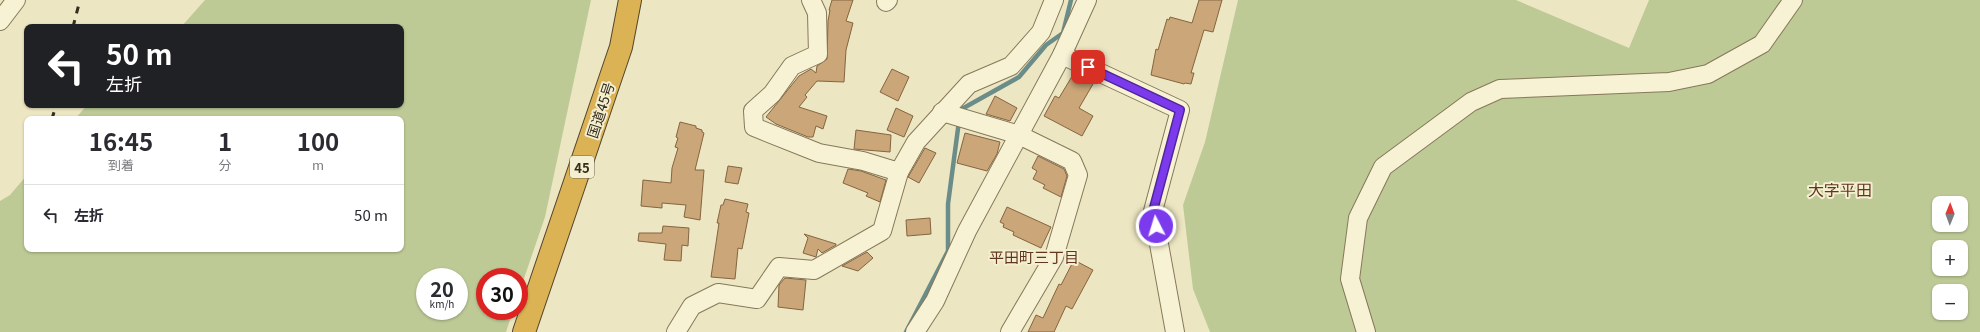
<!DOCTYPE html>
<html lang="ja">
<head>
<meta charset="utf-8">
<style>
  :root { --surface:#fff; --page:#f2f2f3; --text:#2b2b33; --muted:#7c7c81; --line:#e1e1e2 }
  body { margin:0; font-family:Georgia,"Noto Sans JP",serif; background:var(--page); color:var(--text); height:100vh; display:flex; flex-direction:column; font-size:15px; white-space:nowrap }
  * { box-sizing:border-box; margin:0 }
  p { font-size:13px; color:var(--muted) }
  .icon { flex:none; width:22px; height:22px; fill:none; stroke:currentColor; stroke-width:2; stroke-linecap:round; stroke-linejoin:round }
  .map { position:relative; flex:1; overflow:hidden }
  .details { position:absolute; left:24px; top:116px; width:380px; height:136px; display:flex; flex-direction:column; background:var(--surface); border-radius:8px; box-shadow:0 1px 3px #0004 }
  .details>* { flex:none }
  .banner { position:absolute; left:24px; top:24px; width:380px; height:84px; border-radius:8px; box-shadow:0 1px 3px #0004; background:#202124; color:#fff; overflow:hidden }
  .needle { width:26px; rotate:1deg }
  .controls { position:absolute; left:1932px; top:196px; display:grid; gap:8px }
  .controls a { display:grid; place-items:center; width:36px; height:36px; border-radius:8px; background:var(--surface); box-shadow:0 1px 3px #0004; font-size:20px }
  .speed { position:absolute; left:416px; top:268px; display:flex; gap:8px; font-size:20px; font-weight:700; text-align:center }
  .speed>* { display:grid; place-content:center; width:52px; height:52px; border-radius:50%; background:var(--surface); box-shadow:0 1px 3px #0004; line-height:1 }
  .speed small { font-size:10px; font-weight:400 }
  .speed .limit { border:6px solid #d22; background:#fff; color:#111 }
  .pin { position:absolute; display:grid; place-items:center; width:34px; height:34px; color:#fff; margin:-17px; border-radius:8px; box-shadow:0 2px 6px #0006 }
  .me { position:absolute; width:44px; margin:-22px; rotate:355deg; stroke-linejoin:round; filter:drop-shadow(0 0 3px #0008) }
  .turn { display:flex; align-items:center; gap:14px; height:84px; padding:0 16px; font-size:18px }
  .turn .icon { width:52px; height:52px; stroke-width:2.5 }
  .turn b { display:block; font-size:28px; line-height:34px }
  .eta { display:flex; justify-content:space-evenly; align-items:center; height:68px; text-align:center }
  .eta b { font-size:24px; font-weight:700; line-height:28px }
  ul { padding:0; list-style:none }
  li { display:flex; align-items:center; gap:12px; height:60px; padding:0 16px; border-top:1px solid var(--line) }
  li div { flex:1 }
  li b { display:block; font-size:15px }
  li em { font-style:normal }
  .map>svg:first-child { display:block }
  .green { fill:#bdca96; fill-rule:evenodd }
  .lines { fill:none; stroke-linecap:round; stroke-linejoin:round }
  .stream { stroke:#6b8d89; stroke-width:4.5 }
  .building { fill:#caa678; stroke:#846540 }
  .minor-casing { stroke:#86785a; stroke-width:20 }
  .highway-casing { stroke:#54452e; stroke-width:24 }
  .minor { stroke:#f8f2d5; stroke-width:18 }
  .highway { stroke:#dbb354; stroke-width:22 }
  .rail { stroke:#362d1d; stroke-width:3; stroke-dasharray:7 7; stroke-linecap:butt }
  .route-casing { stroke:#51269a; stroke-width:10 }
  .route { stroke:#7c3aed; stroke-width:7 }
  .labels { text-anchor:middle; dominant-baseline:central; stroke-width:4; stroke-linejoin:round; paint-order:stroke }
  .shield { fill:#f4efd1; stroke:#6f6753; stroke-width:1 }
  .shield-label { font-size:13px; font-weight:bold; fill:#362d1d }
  .street-label { font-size:14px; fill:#362d1d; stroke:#f4efd1 }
  .neighbourhood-label { font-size:15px; fill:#61361e; stroke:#f4efd1 }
  .quarter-label { font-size:16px; fill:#61361e; stroke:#f4efd1 }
</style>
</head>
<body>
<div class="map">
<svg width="1980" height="332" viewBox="0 0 1980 332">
  <rect width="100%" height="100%" fill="#ede6c2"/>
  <g class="green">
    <path d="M205,0h386l-46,217 -26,76v-16h-34v34h28l-7,21h-506v-131l10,-6 17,-20v74h374v-130h-326l12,-14h314v-78h-220zM425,277h34v34h-34z"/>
    <path d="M1238,0h278l113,48 20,-48h331v332h-770l-17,-43 -10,-84 22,-63zM1939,203h22v22h-22zM1939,247h22v22h-22zM1939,291h22v22h-22z"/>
  </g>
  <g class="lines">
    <g class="stream">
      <polyline points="960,112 960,110 1019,77 1046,45 1063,33 1071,0"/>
      <polyline points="906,332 948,251 948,204 959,121"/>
    </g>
  </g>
  <g class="building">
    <polygon points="832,0 853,0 846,21 853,23 846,50 844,82 817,81 805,95 807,97 799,107 827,116 823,129 816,126 813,137 808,137 776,124 766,117 799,76 811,69 816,73 817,66 827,59 828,21 830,10 829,10"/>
    <polygon points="1199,0 1222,0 1213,32 1204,30 1191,73 1194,73 1191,84 1185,83 1184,84 1151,75 1156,49 1158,50 1167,19 1169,20 1170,17 1192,23"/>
    <polygon points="892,69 909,77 898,101 880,92"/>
    <polygon points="1074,73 1093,84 1079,108 1093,116 1082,136 1044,116 1055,96 1059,98"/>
    <polygon points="995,96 1017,108 1010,121 986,114"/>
    <polygon points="896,108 913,116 904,137 887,130"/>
    <polygon points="680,122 696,126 696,128 702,130 702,132 704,133 695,170 704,170 700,220 684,217 686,205 662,203 662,208 641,206 643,180 671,183 672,168 678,148 675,147 678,138 676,137"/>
    <polygon points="856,130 891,135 890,152 854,149"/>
    <polygon points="965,133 1000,142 997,154 987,171 957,163"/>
    <polygon points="925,148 936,153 919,183 908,177"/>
    <polygon points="1038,156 1064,169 1067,176 1061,197 1043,188 1045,185 1033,179 1037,171 1032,168"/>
    <polygon points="728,166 742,168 738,184 725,182"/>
    <polygon points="848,169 861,171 886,180 880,202 866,196 868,193 843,183"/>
    <polygon points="725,199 748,204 746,212 749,213 742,249 738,248 735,279 711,277 719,223 717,223 721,205 723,205"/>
    <polygon points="1007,207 1051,227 1041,248 1013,235 1014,232 1003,227 1004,224 1000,222"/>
    <polygon points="930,218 931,234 907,236 906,220"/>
    <polygon points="663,226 689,228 688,246 682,245 681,261 664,260 666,244 638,241 639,233 662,233"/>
    <polygon points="804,234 836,244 836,245 822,253 818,249 816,257 803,253 808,238"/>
    <polygon points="867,252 873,258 858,271 842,266"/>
    <polygon points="1074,260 1093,270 1072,309 1066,306 1054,332 1028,332 1036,315 1043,318 1059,284 1061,285"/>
    <polygon points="785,278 806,280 803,310 778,307 779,285"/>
  </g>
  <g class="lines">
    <defs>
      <g id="minor">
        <polyline points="811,0 817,13 818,54 792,66 772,94 753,111 754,127 819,153 863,161 899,172 916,142 969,84 1011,66 1041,32 1054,0"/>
        <polyline points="886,2 888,0"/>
        <polyline points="0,21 16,0"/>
        <polyline points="1062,55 1180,110 1153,211 1175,332"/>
        <polyline points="942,112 1019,135 1072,161 1078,175 1054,257 1010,332"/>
        <polyline points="676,332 692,306 718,293 757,299 779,267 814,270 882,231 899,172"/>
        <polyline points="915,332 935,301 967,231 1062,55 1087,0"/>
        <polyline points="1366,332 1350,279 1358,218 1383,167 1471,102 1500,89 1669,82 1708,74 1762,44 1793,0"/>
      </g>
      <polyline id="highway" points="524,332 621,47 630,0"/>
    </defs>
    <use href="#minor" class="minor-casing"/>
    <use href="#highway" class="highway-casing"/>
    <use href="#minor" class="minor"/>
    <use href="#highway" class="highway"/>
    <g class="rail">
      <polyline points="73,27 80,0"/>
      <polyline points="52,119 56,105"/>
    </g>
  </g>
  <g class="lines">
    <defs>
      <polyline id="route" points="1088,67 1180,110 1153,211 1156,226"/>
    </defs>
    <use href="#route" class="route-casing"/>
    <use href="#route" class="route"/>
  </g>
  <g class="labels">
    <rect class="shield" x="570" y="156" width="24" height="22" rx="3"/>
    <g class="shield-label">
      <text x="582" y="167">45</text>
    </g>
    <g class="street-label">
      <text transform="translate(600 110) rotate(-72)">国道45号</text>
    </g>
    <g class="neighbourhood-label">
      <text x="1034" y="256">平田町三丁目</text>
    </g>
    <g class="quarter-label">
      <text x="1840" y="189">大字平田</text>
    </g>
  </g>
</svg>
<div class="controls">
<a><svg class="needle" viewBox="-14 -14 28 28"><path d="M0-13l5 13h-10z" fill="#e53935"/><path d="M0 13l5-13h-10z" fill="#7c7c81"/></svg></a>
<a>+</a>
<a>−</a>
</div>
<div class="speed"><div>20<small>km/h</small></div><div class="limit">30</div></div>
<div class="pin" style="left:1088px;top:67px;background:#d93025"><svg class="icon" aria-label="arrive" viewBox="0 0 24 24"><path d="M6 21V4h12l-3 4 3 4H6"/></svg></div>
<svg class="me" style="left:1156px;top:226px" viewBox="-20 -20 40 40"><circle r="17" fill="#7c3aed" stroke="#fff" stroke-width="3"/><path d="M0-11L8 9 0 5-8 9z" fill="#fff"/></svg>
<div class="banner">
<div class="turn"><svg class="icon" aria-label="left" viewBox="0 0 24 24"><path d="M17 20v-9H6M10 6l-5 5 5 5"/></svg><div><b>50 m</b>左折</div></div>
</div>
<section class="details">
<div class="eta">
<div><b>16:45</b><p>到着</p></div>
<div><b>1</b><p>分</p></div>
<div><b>100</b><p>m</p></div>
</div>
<ul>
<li><svg class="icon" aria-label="left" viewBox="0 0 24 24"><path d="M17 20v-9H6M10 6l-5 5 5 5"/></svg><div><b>左折</b></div><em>50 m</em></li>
</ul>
</section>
</div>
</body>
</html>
